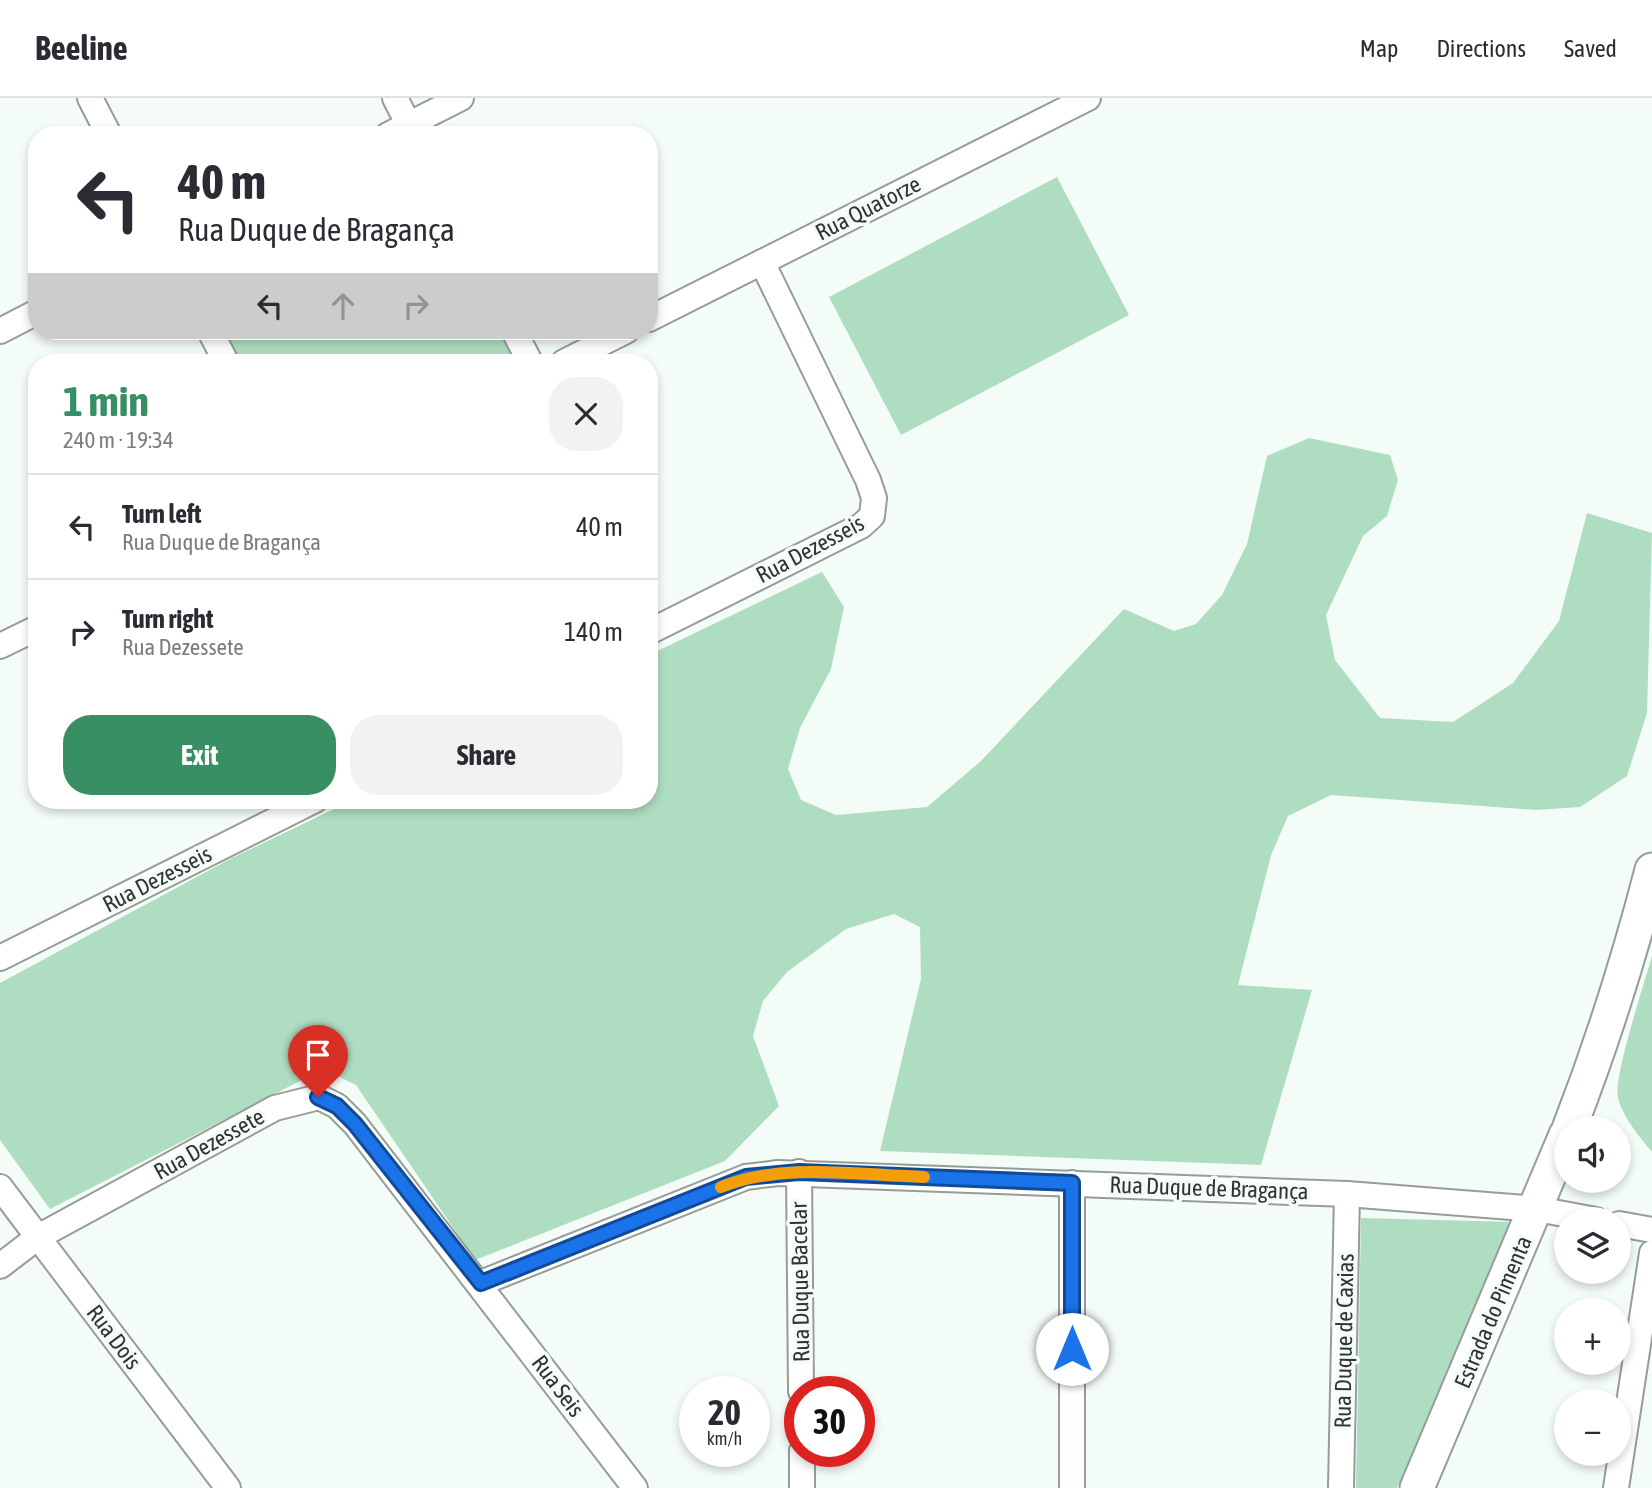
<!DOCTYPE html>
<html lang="en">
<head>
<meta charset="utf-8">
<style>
  :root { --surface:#fff; --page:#f2f2f3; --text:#2b2b33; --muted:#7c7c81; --line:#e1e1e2; --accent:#388f63 }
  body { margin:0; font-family:"Asap Condensed",sans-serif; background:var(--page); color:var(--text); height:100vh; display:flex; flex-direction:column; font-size:26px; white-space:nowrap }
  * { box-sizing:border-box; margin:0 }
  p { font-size:23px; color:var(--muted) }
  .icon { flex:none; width:38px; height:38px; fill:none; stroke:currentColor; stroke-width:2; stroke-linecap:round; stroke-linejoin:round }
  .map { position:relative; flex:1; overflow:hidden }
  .side { position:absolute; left:28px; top:256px; width:630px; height:455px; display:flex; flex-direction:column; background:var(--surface); border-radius:28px; box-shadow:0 4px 10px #0003 }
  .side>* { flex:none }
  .hud { position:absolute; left:28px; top:28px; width:630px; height:214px; border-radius:28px; box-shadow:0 4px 10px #0003; background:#fff; color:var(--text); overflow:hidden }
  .buttons { position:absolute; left:1554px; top:1018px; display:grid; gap:14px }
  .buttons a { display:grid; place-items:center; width:77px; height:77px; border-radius:50%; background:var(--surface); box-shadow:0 4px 10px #0003; font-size:35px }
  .speed { position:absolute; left:679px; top:1278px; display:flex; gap:14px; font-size:35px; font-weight:700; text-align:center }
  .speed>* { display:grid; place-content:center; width:91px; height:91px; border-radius:50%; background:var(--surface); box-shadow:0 4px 10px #0003; line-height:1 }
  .speed small { font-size:18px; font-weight:400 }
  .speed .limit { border:10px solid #d22; background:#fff; color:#111 }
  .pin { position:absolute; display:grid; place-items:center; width:60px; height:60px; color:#fff; margin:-72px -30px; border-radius:50% 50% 50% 0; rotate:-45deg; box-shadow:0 0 7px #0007 }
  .pin .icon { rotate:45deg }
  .me { position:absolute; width:77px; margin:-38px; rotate:0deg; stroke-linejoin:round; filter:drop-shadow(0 0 5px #0008) }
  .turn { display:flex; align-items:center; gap:24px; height:147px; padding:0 35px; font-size:32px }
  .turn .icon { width:91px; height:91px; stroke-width:2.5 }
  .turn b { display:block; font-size:49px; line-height:60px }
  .lanes { display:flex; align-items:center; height:66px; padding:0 35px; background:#0003; justify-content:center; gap:35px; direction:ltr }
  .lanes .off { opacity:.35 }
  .round { display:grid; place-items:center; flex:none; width:74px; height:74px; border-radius:28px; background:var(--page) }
  .headline { display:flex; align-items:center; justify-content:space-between; height:119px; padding:0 35px }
  h1 { font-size:42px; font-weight:700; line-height:52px; color:var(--accent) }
  .action { display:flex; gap:14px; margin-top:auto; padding:14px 35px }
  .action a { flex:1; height:80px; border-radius:28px; background:var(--accent); color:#fff; font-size:28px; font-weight:700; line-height:80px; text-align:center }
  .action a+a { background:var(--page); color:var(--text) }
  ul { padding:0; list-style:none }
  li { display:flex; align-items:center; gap:21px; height:105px; padding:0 35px; border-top:2px solid var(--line) }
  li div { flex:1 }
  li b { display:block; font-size:26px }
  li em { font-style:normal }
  header { display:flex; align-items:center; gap:42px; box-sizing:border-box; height:98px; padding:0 35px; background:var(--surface); border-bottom:2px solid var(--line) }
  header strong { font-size:33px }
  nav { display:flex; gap:38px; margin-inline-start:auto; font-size:24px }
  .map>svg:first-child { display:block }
  .green { fill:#afddc1 }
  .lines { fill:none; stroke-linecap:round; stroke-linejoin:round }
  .street-casing { stroke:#969d98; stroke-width:28 }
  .secondary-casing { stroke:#969d98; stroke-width:37 }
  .street { stroke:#fff; stroke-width:24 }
  .secondary { stroke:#fff; stroke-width:33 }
  .route-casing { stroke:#114b97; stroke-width:18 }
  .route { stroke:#1a73e8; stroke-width:12 }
  .slow { stroke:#f59e0b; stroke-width:12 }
  .labels { text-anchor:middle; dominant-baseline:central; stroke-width:7; stroke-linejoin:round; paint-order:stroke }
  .street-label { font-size:23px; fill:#313432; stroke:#f4fcf7 }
</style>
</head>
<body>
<header>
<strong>Beeline</strong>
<nav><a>Map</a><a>Directions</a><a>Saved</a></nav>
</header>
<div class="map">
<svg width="1652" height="1390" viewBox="0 0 1652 1390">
  <rect width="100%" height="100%" fill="#f4fcf7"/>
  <g class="green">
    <polygon points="1057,79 1129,217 901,337 829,199"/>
    <polygon points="210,233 514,233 530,264 226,264"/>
    <polygon points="1309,340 1390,357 1398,382 1387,418 1363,438 1326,517 1335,562 1380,620 1453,624 1513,585 1559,523 1587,415 1652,435 1647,615 1627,678 1580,709 1536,712 1331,697 1288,718 1271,757 1238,887 1312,892 1261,1067 880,1053 921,881 920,829 894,816 846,831 787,874 763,903 753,938 779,1008 725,1063 475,1162 356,987 333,976 329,968 50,1111 0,1042 0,885 230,761 353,702 649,702 649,557 822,474 844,509 831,571 800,630 788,671 801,702 836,717 927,709 981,663 1124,511 1174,533 1196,526 1222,497 1247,446 1267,358"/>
    <path d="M1652,858v196c-14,-17 -28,-33 -34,-54 -5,-21 27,-116 34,-142z"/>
    <polygon points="1361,1120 1515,1124 1397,1390 1356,1390"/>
  </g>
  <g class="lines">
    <defs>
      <g id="street">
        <polyline points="90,0 109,37"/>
        <polyline points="395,0 414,37"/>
        <polyline points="388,37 461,0"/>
        <polyline points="649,221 1088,0"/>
        <polyline points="0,233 37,214"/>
        <polyline points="210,233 226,264"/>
        <polyline points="514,233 530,264"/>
        <polyline points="564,264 626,233"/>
        <polyline points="649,534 861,428 872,418 874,400 868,382 762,164"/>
        <polyline points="0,548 37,530"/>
        <polyline points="0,860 315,702"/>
        <polyline points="799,1074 801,1293"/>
        <polyline points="0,1089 228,1390"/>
        <polyline points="1619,1126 1652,1132"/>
        <polyline points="0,1168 38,1139 275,1010 319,999 337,1008 355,1026 635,1390"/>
        <polyline points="481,1185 746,1079 778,1075 1347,1096 1537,1111 1596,1122"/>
        <polyline points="802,1353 802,1390"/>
        <polyline points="1072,1390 1072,1085"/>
        <polyline points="1341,1390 1347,1096"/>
        <polyline points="1616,1390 1652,1155"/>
      </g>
      <g id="secondary">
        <path d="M1569,1031c33,-85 60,-170 83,-259"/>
        <polyline points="1417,1390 1566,1037"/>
      </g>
    </defs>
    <use href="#street" class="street-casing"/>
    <use href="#secondary" class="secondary-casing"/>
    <use href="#street" class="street"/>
    <use href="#secondary" class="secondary"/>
  </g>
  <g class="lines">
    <defs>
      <polyline id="route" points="318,999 337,1008 355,1026 481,1185 746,1079 799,1074 1072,1085 1072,1251"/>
    </defs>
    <use href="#route" class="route-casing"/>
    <use href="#route" class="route"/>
    <path class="slow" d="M721,1089c63,-25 136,-12 203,-10"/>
  </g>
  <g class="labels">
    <g class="street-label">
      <text transform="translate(868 110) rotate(-27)">Rua Quatorze</text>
      <text transform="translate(810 451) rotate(-28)">Rua Dezesseis</text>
      <text transform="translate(157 781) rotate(-27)">Rua Dezesseis</text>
      <text transform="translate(209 1046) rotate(-29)">Rua Dezessete</text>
      <text transform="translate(1209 1090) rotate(2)">Rua Duque de Bragança</text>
      <text transform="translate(800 1184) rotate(-91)">Rua Duque Bacelar</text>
      <text transform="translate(1493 1214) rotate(-67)">Estrada do Pimenta</text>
      <text transform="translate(114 1239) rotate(53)">Rua Dois</text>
      <text transform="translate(1344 1243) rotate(-89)">Rua Duque de Caxias</text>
      <text transform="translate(558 1288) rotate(53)">Rua Seis</text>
    </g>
  </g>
</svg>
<div class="buttons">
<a><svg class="icon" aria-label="sound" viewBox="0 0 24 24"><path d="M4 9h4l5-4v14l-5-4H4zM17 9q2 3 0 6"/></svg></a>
<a><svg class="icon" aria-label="layers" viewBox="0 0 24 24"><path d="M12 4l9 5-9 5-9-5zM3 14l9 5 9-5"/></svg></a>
<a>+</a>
<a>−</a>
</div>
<div class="speed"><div>20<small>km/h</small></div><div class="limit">30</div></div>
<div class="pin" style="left:318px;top:999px;background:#d93025"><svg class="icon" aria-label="arrive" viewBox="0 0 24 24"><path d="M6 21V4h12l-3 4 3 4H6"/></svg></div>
<svg class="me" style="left:1072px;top:1251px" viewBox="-20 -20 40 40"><circle r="19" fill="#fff"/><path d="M0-13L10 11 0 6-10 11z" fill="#1a73e8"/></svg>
<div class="hud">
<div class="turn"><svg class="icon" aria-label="left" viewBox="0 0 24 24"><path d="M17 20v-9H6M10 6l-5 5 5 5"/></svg><div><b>40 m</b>Rua Duque de Bragança</div></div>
<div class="lanes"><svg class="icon" aria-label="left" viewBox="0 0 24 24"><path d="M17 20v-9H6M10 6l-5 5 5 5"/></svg><svg class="icon off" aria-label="ahead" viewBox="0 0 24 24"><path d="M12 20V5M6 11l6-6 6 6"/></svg><svg class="icon off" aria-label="right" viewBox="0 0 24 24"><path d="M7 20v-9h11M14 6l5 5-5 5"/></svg></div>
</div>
<section class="side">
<div class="headline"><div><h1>1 min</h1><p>240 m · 19:34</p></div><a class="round"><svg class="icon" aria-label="close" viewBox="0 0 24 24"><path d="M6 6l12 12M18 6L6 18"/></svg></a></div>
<ul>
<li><svg class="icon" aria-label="left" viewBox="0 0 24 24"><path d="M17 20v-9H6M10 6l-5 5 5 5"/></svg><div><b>Turn left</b><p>Rua Duque de Bragança</p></div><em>40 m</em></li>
<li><svg class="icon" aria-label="right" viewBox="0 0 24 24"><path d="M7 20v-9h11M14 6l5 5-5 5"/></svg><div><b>Turn right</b><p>Rua Dezessete</p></div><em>140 m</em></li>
</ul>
<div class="action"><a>Exit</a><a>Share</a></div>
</section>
</div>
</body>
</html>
